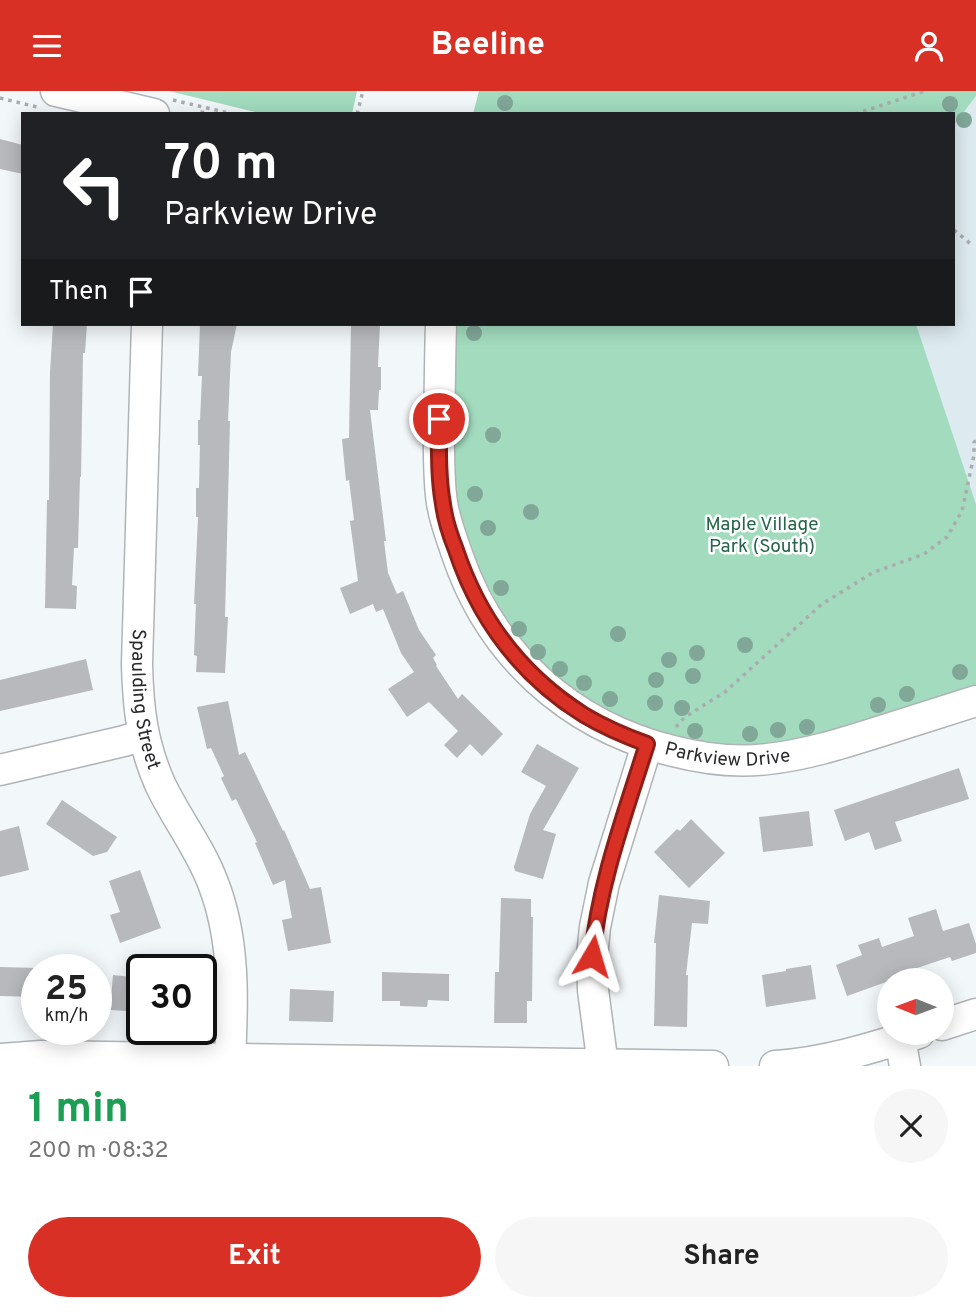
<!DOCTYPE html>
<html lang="en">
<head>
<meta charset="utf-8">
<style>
  :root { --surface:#fff; --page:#f6f6f6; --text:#222; --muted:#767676; --accent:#d93025 }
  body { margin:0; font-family:Overpass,sans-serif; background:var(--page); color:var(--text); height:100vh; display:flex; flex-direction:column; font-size:26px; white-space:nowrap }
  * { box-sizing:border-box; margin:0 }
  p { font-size:23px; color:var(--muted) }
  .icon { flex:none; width:38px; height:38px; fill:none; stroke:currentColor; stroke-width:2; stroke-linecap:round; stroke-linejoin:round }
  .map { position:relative; height:975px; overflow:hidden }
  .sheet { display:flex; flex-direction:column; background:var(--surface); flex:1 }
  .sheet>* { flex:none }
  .banner { position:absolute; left:21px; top:21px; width:934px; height:214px; border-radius:0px; box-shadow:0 4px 18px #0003; background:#202124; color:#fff; overflow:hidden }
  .needle { width:46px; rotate:271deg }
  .buttons { position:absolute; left:877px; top:877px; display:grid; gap:14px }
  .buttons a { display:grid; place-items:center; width:77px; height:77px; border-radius:50%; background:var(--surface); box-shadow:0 4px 18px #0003; font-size:35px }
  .speed { position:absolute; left:21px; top:863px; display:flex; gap:14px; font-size:35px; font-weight:700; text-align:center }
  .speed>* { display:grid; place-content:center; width:91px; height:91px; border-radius:50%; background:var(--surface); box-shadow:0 4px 18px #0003; line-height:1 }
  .speed small { font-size:18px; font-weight:400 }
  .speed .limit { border:4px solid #111; border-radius:10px; background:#fff; color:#111 }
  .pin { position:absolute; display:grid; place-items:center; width:60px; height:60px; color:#fff; margin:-30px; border:4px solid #fff; border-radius:50%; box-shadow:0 2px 7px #0007 }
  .me { position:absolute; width:77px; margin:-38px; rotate:7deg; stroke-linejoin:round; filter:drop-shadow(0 0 5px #0008) }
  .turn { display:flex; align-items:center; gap:24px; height:147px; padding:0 28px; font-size:32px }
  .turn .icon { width:91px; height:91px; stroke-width:2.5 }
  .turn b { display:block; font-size:49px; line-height:60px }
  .then { display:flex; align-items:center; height:66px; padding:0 28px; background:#0003; gap:14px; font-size:26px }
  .round { display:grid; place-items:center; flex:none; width:74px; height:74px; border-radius:37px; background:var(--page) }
  .headline { display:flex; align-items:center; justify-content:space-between; height:119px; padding:0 28px }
  h1 { font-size:42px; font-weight:700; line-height:52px; color:#1e9e55 }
  .cta { display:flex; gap:14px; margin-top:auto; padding:14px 28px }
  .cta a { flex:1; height:80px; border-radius:42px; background:var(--accent); color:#fff; font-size:28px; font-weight:700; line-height:80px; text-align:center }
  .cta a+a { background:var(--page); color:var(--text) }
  header { display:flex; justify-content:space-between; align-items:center; height:91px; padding:0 28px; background:var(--accent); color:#fff; font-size:32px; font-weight:700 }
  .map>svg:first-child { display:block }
  .built { fill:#ddeaef }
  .green { fill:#a2dbbe }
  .building { fill:#b7b9bd }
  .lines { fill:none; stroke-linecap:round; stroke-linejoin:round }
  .minor-casing { stroke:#b0b4b6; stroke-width:33 }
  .path { stroke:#a9adae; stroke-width:3.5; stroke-dasharray:3.5 5; stroke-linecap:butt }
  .minor { stroke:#fff; stroke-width:30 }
  .tree { fill:#81a799 }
  .route-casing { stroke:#8d1f18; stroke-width:18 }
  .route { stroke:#d93025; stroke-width:12 }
  .labels { text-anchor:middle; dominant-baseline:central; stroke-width:5; stroke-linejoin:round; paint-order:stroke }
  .park-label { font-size:19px; fill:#25654a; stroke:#fff }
  .street-label { font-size:19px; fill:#282a2b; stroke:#fff }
</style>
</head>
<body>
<header><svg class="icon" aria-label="menu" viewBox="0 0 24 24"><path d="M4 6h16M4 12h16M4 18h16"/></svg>Beeline<svg class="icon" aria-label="person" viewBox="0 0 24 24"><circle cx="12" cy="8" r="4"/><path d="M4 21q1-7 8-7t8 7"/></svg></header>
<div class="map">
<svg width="976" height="975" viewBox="0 0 976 975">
  <rect width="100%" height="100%" fill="#f2f7f9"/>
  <polygon class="built" points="976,5 976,413 916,233 954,233 954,34"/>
  <g class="green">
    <polygon points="169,0 357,0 352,23 263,23"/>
    <polygon points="479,0 976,0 976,5 954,34 954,23 473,23"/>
    <polygon points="453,233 916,233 976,413 976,599 815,650 754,659 660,645 575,605 521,556 464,462 451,387"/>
  </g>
  <g class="building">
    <polygon points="0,48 23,54 23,83 0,78"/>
    <polygon points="53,233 87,233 85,262 83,262 81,386 80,386 78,457 74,457 72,494 77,495 76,518 45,517 47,409 49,409 50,281"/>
    <polygon points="200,233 237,233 231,261 228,330 230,330 225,526 228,526 225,582 196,581 197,565 194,564 196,513 194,513 198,426 196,426 196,397 199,397 200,354 198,354 198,329 200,329 202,285 198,285"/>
    <polygon points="351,233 380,233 378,276 381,276 381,299 379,299 378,319 370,319 386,450 384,450 388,482 397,503 403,500 419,539 436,564 433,567 437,574 436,575 458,608 462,603 503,643 482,665 470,653 457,667 444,654 458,640 429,611 407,626 388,598 414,581 401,562 383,518 376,521 373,513 350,523 340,497 358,490 350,430 354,429 349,389 346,390 342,348 349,347"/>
    <polygon points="86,568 93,599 0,620 0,589"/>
    <polygon points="228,610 239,664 245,661 283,740 284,739 310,798 321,796 331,852 288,860 282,829 292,827 285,789 273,794 255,752 257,751 236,708 232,710 221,687 224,685 211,657 207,658 197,616"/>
    <polygon points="537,653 579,677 543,739 556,743 543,788 515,780 514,776 530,723 546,695 521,681"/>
    <polygon points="959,677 969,708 895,731 902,750 875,759 869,741 845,750 834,719"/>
    <polygon points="62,709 117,746 107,761 93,765 46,733"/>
    <polygon points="809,720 813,755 763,761 759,726"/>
    <polygon points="691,728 725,762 689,797 654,761 677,738 680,740"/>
    <polygon points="19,735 29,779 0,786 0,740"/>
    <polygon points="140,779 161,837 120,852 110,824 120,821 109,790"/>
    <polygon points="659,804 710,810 708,833 692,832 686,884 688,884 687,936 654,935 656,852 654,852"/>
    <polygon points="501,807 531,808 531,826 533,826 532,910 527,910 527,932 494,932 495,881 499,881"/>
    <polygon points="936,818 943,840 969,832 976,853 976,862 952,870 950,866 917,877 918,880 889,889 889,890 847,905 836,874 862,864 858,854 879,847 882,856 914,845 908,827"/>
    <polygon points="811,874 816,908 766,916 762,884 786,880 786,878"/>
    <polygon points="0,876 37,877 37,906 0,905"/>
    <polygon points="382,881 449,883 449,910 428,909 427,916 400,915 400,910 382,910"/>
    <polygon points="113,884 142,887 142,921 110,919"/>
    <polygon points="290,898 334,900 333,931 289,930"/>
  </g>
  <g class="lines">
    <defs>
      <g id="minor">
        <polyline points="56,0 154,23"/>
        <path id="s1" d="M147,233l-10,340c1,44 5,79 23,120 16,34 40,64 53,99 22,56 20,117 17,176"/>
        <path id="s2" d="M441,233c-1,31 -1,63 -2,95 0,28 -1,57 3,84 3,18 9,34 15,51 34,101 113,172 216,197 31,8 63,12 95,8 37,-4 72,-15 107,-26 34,-11 67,-21 101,-32"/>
        <polyline points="0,679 124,650 143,644"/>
        <polyline points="942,934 976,923"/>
        <polyline points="900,948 905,975"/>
        <polyline points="0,968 41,965 713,975"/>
        <polyline points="603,975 593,899 592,865 595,836 604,792 647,654"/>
        <path d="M775,975c49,-3 97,-18 144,-33"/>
      </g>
    </defs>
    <use href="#minor" class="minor-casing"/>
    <g class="path">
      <polyline points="0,7 37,16"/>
      <polyline points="173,9 233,23"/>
      <polyline points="202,23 203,16"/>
      <polyline points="357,23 363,0"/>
      <polyline points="855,23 925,0"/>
      <polyline points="954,139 972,154"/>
      <polyline points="676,636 685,626 725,601 822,513 872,482 924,463 947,446 962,420 974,364 974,351 976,350"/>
    </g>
    <use href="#minor" class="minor"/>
  </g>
  <g class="tree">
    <circle cx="505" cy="12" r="8"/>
    <circle cx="950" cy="13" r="8"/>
    <circle cx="964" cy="29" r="8"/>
    <circle cx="474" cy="242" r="8"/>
    <circle cx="493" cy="344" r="8"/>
    <circle cx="475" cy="403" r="8"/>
    <circle cx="531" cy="421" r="8"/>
    <circle cx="488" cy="437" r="8"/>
    <circle cx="501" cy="497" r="8"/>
    <circle cx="519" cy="538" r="8"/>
    <circle cx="618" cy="543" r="8"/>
    <circle cx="745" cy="554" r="8"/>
    <circle cx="538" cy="561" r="8"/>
    <circle cx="697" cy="562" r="8"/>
    <circle cx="669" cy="569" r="8"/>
    <circle cx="560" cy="578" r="8"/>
    <circle cx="960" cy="581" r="8"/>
    <circle cx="693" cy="585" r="8"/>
    <circle cx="656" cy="589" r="8"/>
    <circle cx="584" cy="592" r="8"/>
    <circle cx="907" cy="603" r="8"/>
    <circle cx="610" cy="608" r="8"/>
    <circle cx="655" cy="612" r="8"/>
    <circle cx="878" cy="614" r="8"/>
    <circle cx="682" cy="617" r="8"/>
    <circle cx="807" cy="636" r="8"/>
    <circle cx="778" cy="639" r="8"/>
    <circle cx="695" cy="640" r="8"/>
    <circle cx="750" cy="643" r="8"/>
  </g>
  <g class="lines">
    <defs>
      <path id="route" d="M439,328c0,28 -1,57 4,85 2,16 7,31 13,46 23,69 66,126 128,165 20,12 41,21 63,29 -22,70 -48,139 -55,212"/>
    </defs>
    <use href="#route" class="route-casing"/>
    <use href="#route" class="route"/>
  </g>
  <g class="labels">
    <g class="park-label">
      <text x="762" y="434">Maple Village<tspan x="762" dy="22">Park (South)</tspan></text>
    </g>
    <g class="street-label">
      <text stroke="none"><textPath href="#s1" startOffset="376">Spaulding Street</textPath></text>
      <text stroke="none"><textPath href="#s2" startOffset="593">Parkview Drive</textPath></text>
    </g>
  </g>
</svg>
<div class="buttons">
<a><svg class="needle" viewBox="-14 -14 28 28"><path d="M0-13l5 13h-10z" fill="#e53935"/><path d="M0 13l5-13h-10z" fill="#767676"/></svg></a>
</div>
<div class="speed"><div>25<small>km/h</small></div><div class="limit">30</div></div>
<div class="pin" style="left:439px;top:328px;background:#d93025"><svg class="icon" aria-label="arrive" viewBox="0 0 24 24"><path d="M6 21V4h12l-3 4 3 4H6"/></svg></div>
<svg class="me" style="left:592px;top:865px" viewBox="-20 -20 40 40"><path d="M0-17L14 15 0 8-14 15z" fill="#d93025" stroke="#fff" stroke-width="4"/></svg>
<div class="banner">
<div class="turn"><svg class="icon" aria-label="left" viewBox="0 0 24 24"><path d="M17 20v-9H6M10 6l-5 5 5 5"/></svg><div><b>70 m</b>Parkview Drive</div></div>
<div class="then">Then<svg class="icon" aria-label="arrive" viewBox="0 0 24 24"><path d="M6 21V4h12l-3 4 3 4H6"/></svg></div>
</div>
</div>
<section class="sheet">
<div class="headline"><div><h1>1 min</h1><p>200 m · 08:32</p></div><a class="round"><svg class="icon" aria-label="close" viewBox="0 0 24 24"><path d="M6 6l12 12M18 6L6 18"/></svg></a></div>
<div class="cta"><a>Exit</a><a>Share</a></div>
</section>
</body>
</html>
